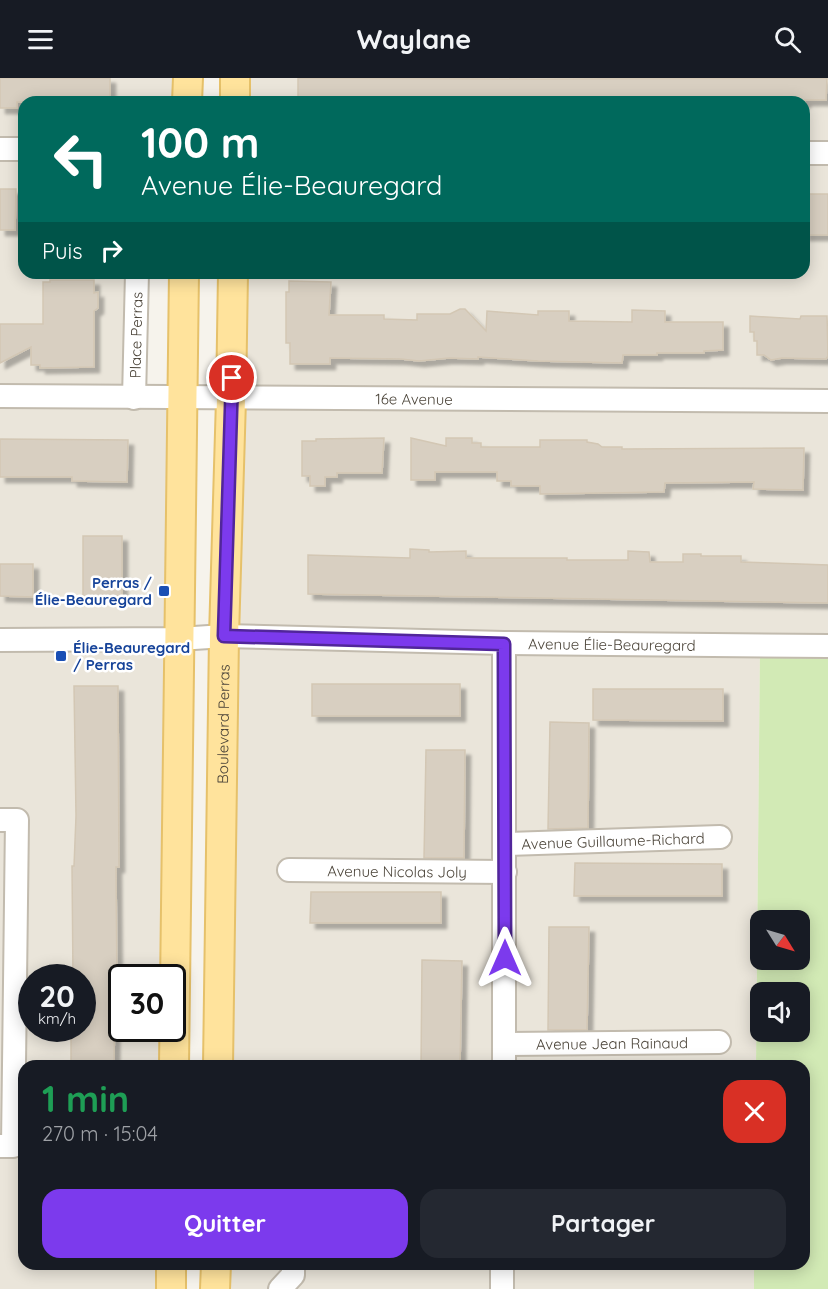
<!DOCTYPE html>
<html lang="fr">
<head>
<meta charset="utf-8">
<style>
  :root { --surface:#171b24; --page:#242831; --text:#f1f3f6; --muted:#9ea1a6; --accent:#7c3aed }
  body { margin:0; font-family:Quicksand,sans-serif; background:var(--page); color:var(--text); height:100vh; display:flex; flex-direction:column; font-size:22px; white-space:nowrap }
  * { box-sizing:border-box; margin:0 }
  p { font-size:20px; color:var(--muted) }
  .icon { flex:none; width:33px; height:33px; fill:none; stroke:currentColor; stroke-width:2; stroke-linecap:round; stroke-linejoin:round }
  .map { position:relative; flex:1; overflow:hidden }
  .details { position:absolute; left:18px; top:982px; width:792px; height:210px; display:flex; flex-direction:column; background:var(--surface); border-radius:18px; box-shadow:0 3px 15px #0003 }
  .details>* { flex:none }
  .banner { position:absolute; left:18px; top:18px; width:792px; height:183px; border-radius:18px; box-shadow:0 3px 15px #0003; background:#00695c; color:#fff; overflow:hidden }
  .needle { width:39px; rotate:127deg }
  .tools { position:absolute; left:750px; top:832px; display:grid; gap:12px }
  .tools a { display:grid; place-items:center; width:60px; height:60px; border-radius:12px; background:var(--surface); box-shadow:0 3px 15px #0003; font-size:30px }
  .speed { position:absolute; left:18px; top:886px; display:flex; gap:12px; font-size:30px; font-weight:700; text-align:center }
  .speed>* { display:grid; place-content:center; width:78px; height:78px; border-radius:50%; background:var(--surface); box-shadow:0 3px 15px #0003; line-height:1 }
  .speed small { font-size:15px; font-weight:400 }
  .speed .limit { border:3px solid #111; border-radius:9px; background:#fff; color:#111 }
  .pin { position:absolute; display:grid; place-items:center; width:51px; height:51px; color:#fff; margin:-26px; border:3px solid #fff; border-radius:50%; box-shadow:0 2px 6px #0007 }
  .me { position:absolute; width:66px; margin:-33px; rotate:0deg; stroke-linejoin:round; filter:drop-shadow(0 0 4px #0008) }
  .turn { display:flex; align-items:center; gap:21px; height:126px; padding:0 24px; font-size:27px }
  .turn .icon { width:78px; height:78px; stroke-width:2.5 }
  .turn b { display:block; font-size:42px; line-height:51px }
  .then { display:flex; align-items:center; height:57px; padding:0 24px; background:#0003; gap:12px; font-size:22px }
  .round { display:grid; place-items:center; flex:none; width:63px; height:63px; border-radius:18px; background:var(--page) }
  .summary { display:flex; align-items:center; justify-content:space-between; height:102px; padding:0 24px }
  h1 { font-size:36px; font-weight:800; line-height:45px; color:#1e9e55 }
  .cta { display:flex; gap:12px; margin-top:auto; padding:12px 24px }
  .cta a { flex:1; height:69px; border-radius:18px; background:var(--accent); color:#fff; font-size:24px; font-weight:800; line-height:69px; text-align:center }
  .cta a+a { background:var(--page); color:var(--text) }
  header { display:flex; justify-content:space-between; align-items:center; height:78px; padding:0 24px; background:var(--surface); font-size:27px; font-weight:800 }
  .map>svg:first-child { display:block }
  .residential { fill:#eae5da; fill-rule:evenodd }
  .green { fill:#d2eab5; fill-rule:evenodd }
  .building { fill:#d8cfc1; stroke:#d3c7b4; stroke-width:1.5; filter:url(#shadow) }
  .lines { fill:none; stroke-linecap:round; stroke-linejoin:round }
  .minor-casing { stroke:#c2bbae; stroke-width:26 }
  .major-casing { stroke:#e6c16a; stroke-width:32 }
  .minor { stroke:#fff; stroke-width:22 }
  .major { stroke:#ffe39c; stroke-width:28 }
  .route-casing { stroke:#51269a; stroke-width:15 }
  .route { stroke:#7c3aed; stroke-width:10 }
  .transit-dot { fill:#1a4fb4; stroke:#fff; stroke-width:2 }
  .labels { text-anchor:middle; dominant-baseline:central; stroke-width:5; stroke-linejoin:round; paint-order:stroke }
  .street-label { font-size:15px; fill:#4b4439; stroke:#fff }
  .transit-label { font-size:15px; font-weight:bold; fill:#164399; stroke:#fff; text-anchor:end }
</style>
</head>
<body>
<header><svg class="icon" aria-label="menu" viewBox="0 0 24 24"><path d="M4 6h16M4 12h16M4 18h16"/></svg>Waylane<svg class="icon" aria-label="search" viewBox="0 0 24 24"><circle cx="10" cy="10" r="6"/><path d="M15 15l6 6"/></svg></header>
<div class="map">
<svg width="828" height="1211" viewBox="0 0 828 1211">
  <defs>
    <filter id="shadow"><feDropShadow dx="5.5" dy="5.5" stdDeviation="1.5" flood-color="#0004"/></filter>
  </defs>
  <rect width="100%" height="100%" fill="#f6f3ec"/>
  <g class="residential">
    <path d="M0,0h188l-1,24h-163v171h113l-3,125 47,1 -8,667h-149v198l147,1 -1,24h-170zM32,900h50v51h-50zM122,900h50v51h-50z"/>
    <polygon points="235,0 828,0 828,568 760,568 756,988 218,988 233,195 804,195 804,24 235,24"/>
    <polygon points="216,1186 754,1187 754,1211 215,1211"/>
  </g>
  <path class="green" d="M760,568h68v643h-74v-24l50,-1v-198h-48zM760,843h40v39h-40zM760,915h40v39h-40z"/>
  <g class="building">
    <polygon points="0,0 110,0 110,24 17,24 17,30 0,30"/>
    <polygon points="298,0 536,1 827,0 826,22 805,22 805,24 298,24"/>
    <polygon points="0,111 16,111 15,152 0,152"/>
    <rect x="804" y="116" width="24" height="41"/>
    <polygon points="50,202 94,202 94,215 98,214 98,230 94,233 94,289 40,290 40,287 31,287 31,269 0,285 0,246 43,246 43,204 50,204"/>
    <polygon points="289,203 331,204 329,237 384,237 384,241 417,242 417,236 450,236 460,231 465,231 486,253 487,233 538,237 538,233 569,233 569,243 632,244 632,232 665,233 665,244 723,244 723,272 704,273 704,275 657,275 657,277 623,277 622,285 538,283 478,279 478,281 449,280 419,283 401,281 330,280 330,286 290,286 290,265 286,265 286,214 289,214"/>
    <polygon points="750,238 800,241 801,238 827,238 828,278 826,281 782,280 771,282 764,277 757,277 757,263 754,263 754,254 750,254"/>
    <polygon points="384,360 382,395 337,395 337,399 325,399 325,408 310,408 310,398 302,398 302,363 316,363 316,361"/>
    <polygon points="411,360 446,368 446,360 472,360 472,365 481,365 481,369 540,369 540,362 587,362 587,364 598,366 602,369 622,369 622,371 804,370 803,412 753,411 754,404 667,405 665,405 664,414 540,416 540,408 511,408 511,403 497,403 497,394 435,394 435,402 411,402"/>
    <polygon points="0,361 128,362 127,404 72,403 72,399 0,399"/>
    <rect x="83" y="458" width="39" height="60"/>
    <polygon points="410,471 429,472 429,474 466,473 466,480 567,480 567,482 628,482 628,473 649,474 650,484 683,484 683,476 701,476 701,478 741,478 741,484 828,487 828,525 308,516 308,477 410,480"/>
    <polygon points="0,486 33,486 33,519 0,518"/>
    <rect x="312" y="606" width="148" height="32"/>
    <polygon points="74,608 118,608 119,789 116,789 117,913 115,913 114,988 71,988 71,951 82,951 82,900 73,900 72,788 74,788 76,738"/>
    <polygon points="593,611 723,611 723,643 593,642"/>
    <polygon points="550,644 589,645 588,750 548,751"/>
    <polygon points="426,672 465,672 464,780 424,780"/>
    <polygon points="575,785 722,786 722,818 574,818"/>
    <polygon points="311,814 441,814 441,845 310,845"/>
    <polygon points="549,849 589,849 587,952 548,952"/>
    <polygon points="422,882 462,883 460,988 421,988"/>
  </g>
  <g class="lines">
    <defs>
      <g id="minor">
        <polyline points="0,71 24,71"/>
        <polyline points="804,75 828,75"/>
        <path id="s1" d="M0,318l828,5"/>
        <path id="s2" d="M134,320l3,-125"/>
        <path id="s3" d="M0,562l179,-1 45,-3 280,7 324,3"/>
        <polyline points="0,742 17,742 13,1068 0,1068"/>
        <path id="s4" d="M505,766l215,-7"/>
        <path id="s5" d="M289,792l216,2"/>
        <path id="s6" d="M504,966l215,-2"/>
        <polyline points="504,988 504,565"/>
        <polyline points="502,1186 502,1211"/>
        <polyline points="280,1211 293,1197 293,1186"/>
      </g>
      <g id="major">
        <polyline points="187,24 188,0"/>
        <polyline points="235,24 235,0"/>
        <polyline points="174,988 184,195"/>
        <path id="s7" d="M218,988l6,-430 7,-237 2,-126"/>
        <polyline points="171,1211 171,1186"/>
        <polyline points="215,1211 216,1186"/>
      </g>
    </defs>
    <use href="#minor" class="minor-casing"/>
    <use href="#major" class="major-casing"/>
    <use href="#minor" class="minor"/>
    <use href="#major" class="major"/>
  </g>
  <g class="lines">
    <defs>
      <polyline id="route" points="232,300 224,558 504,566 505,880"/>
    </defs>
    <use href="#route" class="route-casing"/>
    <use href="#route" class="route"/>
  </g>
  <g class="transit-dot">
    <rect x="158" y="507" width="12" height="12" rx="3"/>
    <rect x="55" y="572" width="12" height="12" rx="3"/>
  </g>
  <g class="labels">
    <g class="street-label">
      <text stroke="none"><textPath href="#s2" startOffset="63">Place Perras</textPath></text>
      <text stroke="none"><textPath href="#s1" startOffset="414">16e Avenue</textPath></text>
      <text stroke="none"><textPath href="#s3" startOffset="612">Avenue Élie-Beauregard</textPath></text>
      <text stroke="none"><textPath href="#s7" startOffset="342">Boulevard Perras</textPath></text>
      <text stroke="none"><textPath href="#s4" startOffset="108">Avenue Guillaume-Richard</textPath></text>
      <text stroke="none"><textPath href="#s5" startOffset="108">Avenue Nicolas Joly</textPath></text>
      <text stroke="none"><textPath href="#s6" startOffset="108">Avenue Jean Rainaud</textPath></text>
    </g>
    <g class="transit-label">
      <text x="152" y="504">Perras /<tspan x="152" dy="17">Élie-Beauregard</tspan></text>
      <text x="73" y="569" text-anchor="start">Élie-Beauregard<tspan x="73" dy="17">/ Perras</tspan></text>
    </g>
  </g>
</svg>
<div class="tools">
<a><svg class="needle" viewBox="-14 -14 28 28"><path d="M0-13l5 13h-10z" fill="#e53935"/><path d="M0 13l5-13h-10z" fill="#9ea1a6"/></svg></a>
<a><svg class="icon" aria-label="sound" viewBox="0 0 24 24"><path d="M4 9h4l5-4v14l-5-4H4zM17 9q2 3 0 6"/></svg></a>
</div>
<div class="speed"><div>20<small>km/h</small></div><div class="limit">30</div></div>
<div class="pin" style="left:232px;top:300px;background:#d93025"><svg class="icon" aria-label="arrive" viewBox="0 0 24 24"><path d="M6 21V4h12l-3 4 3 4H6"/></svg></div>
<svg class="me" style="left:505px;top:880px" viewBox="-20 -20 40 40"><path d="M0-17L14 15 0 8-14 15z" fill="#7c3aed" stroke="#fff" stroke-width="4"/></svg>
<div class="banner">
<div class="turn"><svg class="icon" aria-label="left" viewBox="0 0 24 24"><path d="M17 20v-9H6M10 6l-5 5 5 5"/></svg><div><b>100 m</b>Avenue Élie-Beauregard</div></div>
<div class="then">Puis<svg class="icon" aria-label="right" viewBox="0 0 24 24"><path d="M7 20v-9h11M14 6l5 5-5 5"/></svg></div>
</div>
<section class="details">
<div class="summary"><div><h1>1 min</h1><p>270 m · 15:04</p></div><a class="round" style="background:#d93025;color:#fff"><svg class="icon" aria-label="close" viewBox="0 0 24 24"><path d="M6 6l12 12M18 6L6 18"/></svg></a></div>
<div class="cta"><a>Quitter</a><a>Partager</a></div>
</section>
</div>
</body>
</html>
